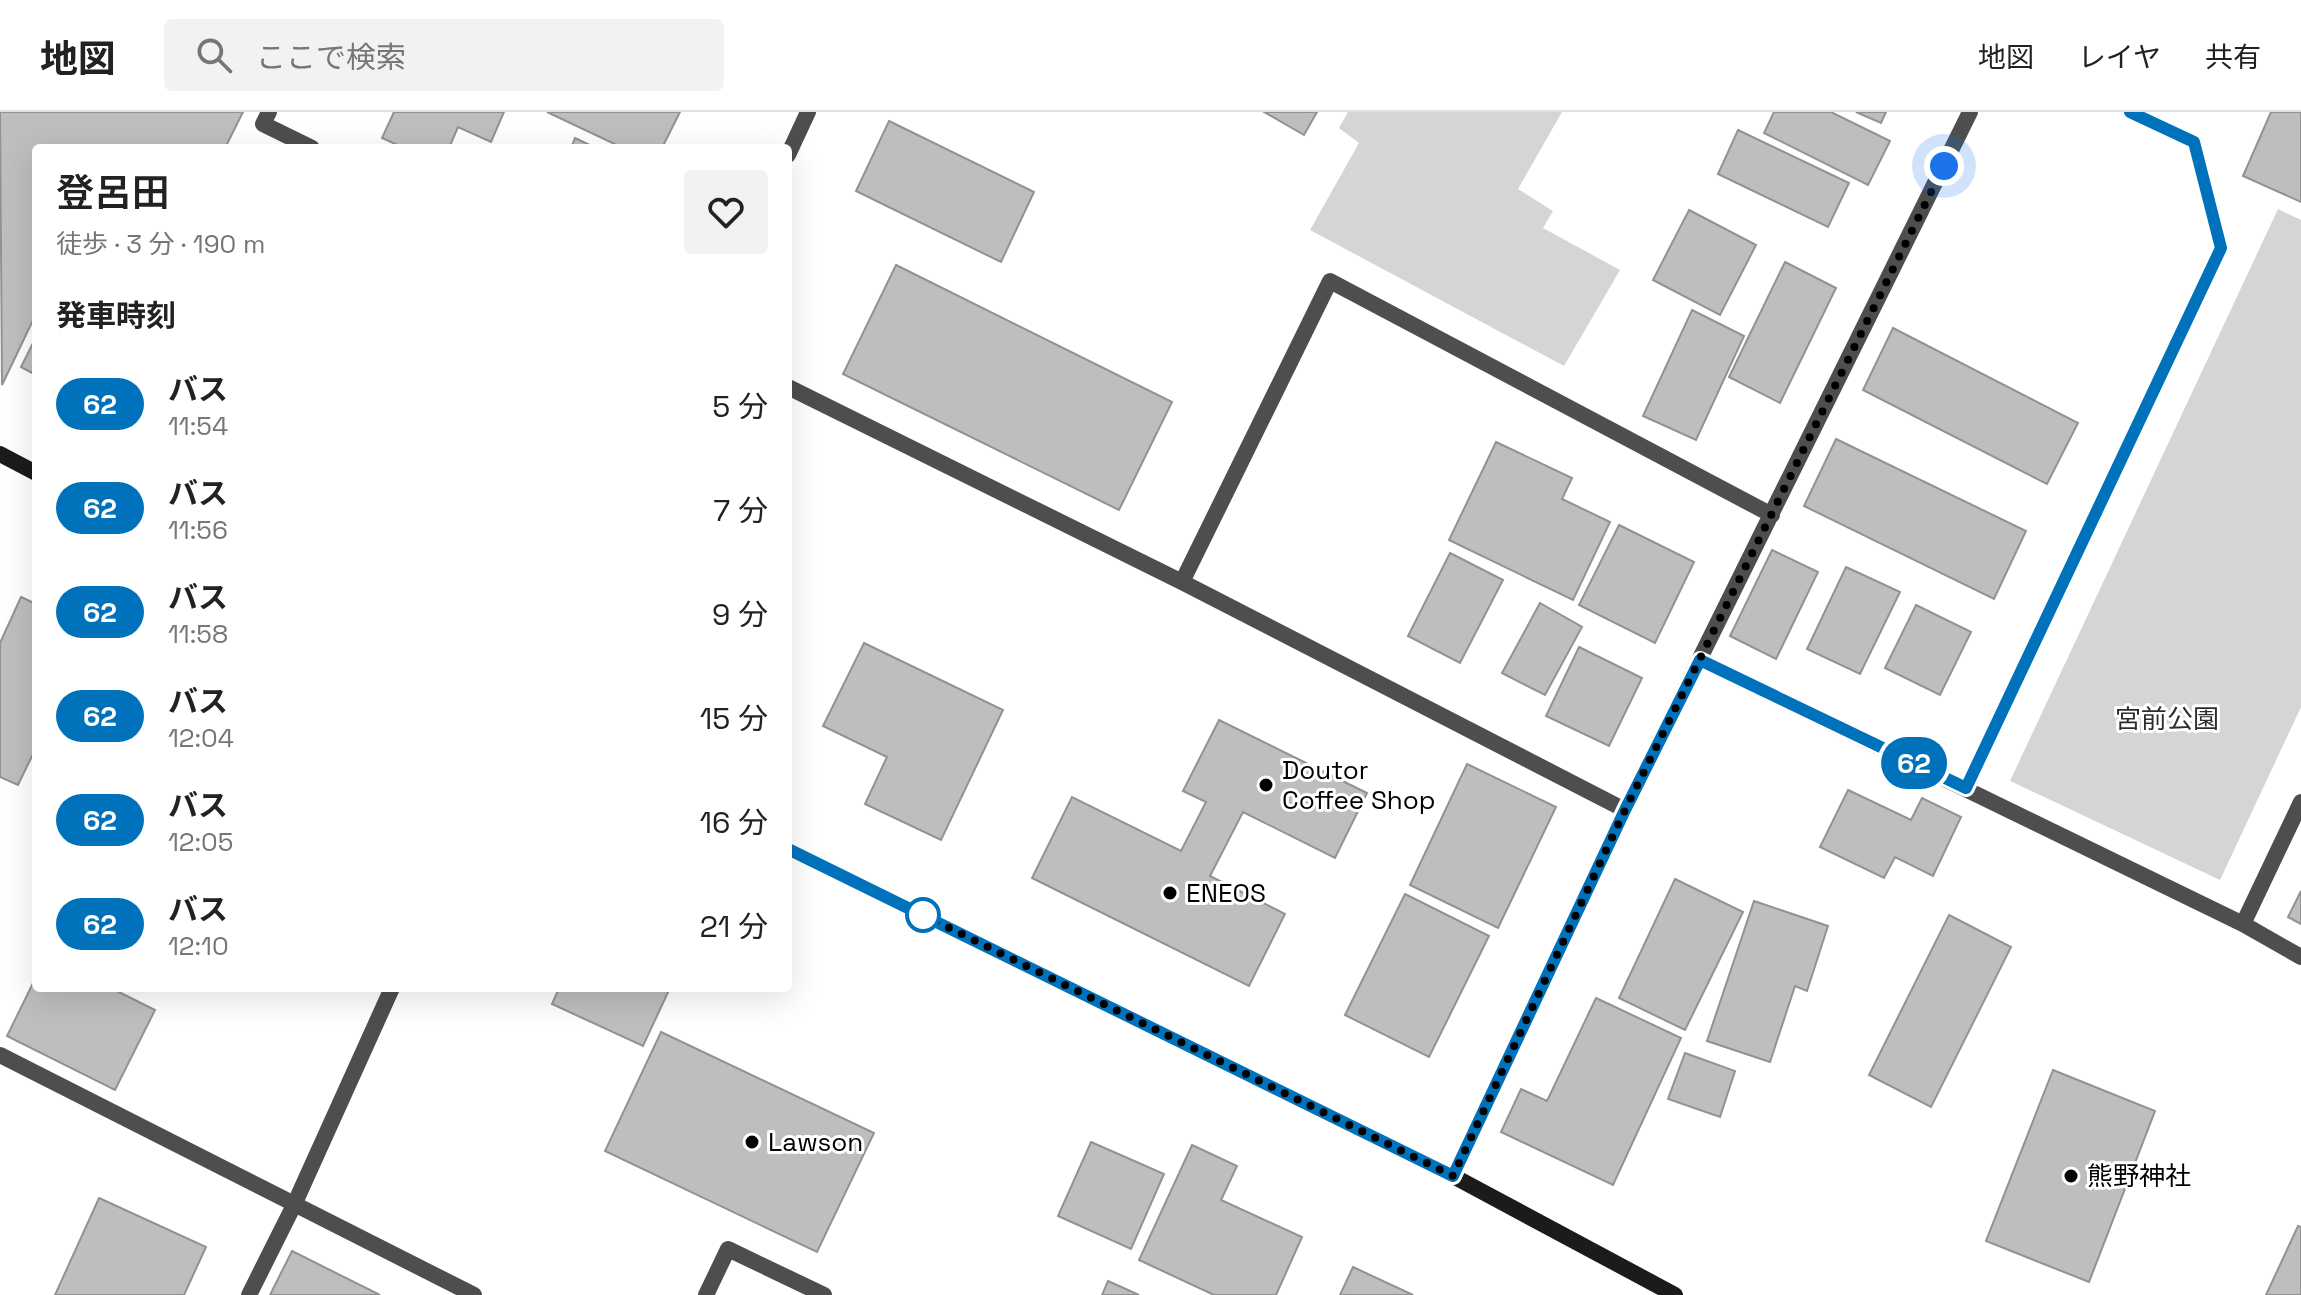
<!DOCTYPE html>
<html lang="ja">
<head>
<meta charset="utf-8">
<style>
	body { margin:0; font-family:"Space Grotesk","Noto Sans JP",sans-serif; background:#f2f2f2; color:#222; height:100vh; display:flex; flex-direction:column; font-size:30px; white-space:nowrap }
	* { box-sizing:border-box; margin:0 }
	p { font-size:26px; color:#767676 }
	.icon { flex:none; width:44px; height:44px; fill:none; stroke:currentColor; stroke-width:2; stroke-linecap:round; stroke-linejoin:round }
	.map { position:relative; flex:1; overflow:hidden }
	.panel { position:absolute; left:32px; top:32px; width:760px; height:848px; display:flex; flex-direction:column; background:#fff; border-radius:8px; box-shadow:0 8px 32px #0002 }
	.panel>* { flex:none }
	.badge { padding:0 16px; border-radius:26px; font-size:28px; line-height:52px }
	.you { position:absolute; width:40px; height:40px; margin:-20px; border:6px solid #fff; border-radius:50%; background:#1a73e8; box-shadow:0 0 0 12px #1a73e833 }
	.map>.badge { position:absolute; translate:-50% -50%; box-shadow:0 0 0 4px #fff }
	h2 { padding:0 24px; font-size:30px; line-height:72px }
	.round { display:grid; place-items:center; flex:none; width:84px; height:84px; border-radius:8px; background:#f2f2f2 }
	.overview { display:flex; align-items:center; justify-content:space-between; height:136px; padding:0 24px }
	h1 { font-size:38px; font-weight:600; line-height:60px }
	ul { padding:0; list-style:none }
	li { display:flex; align-items:center; gap:24px; height:104px; padding:0 24px }
	li div { flex:1 }
	li b { display:block; font-size:30px }
	li em { font-style:normal }
	li .badge { min-width:88px; font-weight:700; text-align:center }
	header { display:flex; align-items:center; gap:48px; box-sizing:border-box; height:112px; padding:0 40px; background:#fff; border-bottom:2px solid #e0e0e0 }
	header strong { font-size:38px }
	nav { display:flex; gap:44px; margin-inline-start:auto; font-size:28px }
	.search { width:560px; height:72px; background:#f2f2f2; display:flex; align-items:center; gap:20px; box-sizing:border-box; padding:0 28px; border-radius:8px; color:#767676; font-size:30px }
	.map>svg:first-child { display:block }
	.green { fill:#d5d5d5 }
	.building { fill:#bebebe; stroke:#929292; stroke-width:2 }
	.lines { fill:none; stroke-linecap:round; stroke-linejoin:round }
	.street { stroke:#4e4e4e; stroke-width:16 }
	.secondary { stroke:#1b1b1b; stroke-width:16 }
	.line-casing { stroke:#fff; stroke-width:18 }
	.line { stroke:#0072bc; stroke-width:12 }
	.walk { stroke:#000; stroke-width:8; stroke-dasharray:0 14.4 }
	.poi-dot { fill:#000; stroke:#fff; stroke-width:3 }
	.stop-dot { fill:#fff; stroke:#0072bc; stroke-width:4 }
	.labels { text-anchor:middle; stroke-width:6; stroke-linejoin:round; paint-order:stroke }
	.park-label { font-size:26px; fill:#2c2c2c; stroke:#fff }
	.poi-label { font-size:26px; fill:#000; stroke:#fff; text-anchor:start }
</style>
</head>
<body>
<header>
<strong>地図</strong>
<div class="search"><svg class="icon" aria-label="search" viewBox="0 0 24 24"><circle cx="10" cy="10" r="6"/><path d="M15 15l6 6"/></svg>ここで検索</div>
<nav><a>地図</a><a>レイヤ</a><a>共有</a></nav>
</header>
<div class="map">
<svg width="2301" height="1183" viewBox="0 0 2301 1183">
	<rect width="100%" height="100%" fill="#fff"/>
	<path class="green" d="M1348,0H1562L1518,77L1553,99L1543,116L1620,158L1564,254L1310,118L1359,31L1339,16Z
		M2278,97L2301,108V595L2220,768L2010,669Z"/>
	<path class="building" d="M0,0H243L225,36H36V202L2,273Z
		M394,0H504L491,30L458,15L449,36H404L382,26Z
		M547,0H680L662,36H623Z
		M1264,0H1317L1304,23Z
		M1774,0H1831L1890,29L1868,73L1764,21Z
		M1856,0H1886L1881,11Z
		M2271,0H2301V90L2243,64Z
		M889,9L1034,80L1001,150L856,79Z
		M1738,18L1849,71L1828,115L1718,62Z
		M575,26L596,36H571Z
		M1689,98L1756,133L1720,203L1653,168Z
		M1785,150L1836,176L1780,291L1729,265Z
		M896,153L1172,290L1119,398L843,262Z
		M1692,198L1744,224L1696,328L1643,304Z
		M1893,216L2078,311L2047,372L1863,278Z
		M36,225V263L21,255Z
		M1836,327L2026,419L1994,487L1804,394Z
		M1496,330L1572,366L1562,387L1610,410L1573,488L1449,428Z
		M1619,413L1694,450L1655,531L1579,493Z
		M1772,438L1818,460L1776,547L1730,524Z
		M1450,441L1503,468L1460,551L1408,524Z
		M1846,455L1900,480L1860,562L1807,537Z
		M21,485L36,492V636L18,673L0,665V531Z
		M1540,491L1582,515L1545,583L1502,561Z
		M1916,493L1971,520L1940,583L1885,556Z
		M864,531L1003,598L941,728L865,692L887,645L823,614Z
		M1579,535L1642,566L1609,634L1546,604Z
		M1219,608L1367,681L1335,746L1243,700L1210,764L1285,802L1249,874L1032,766L1072,685L1181,739L1206,690L1183,679Z
		M1467,652L1556,695L1498,816L1410,773Z
		M1848,678L1911,708L1922,686L1961,705L1933,764L1895,745L1884,766L1820,735Z
		M1675,767L1743,800L1685,918L1619,886Z
		M2301,779V812L2288,805Z
		M1405,782L1489,824L1429,945L1345,903Z
		M1754,789L1828,814L1807,879L1795,874L1770,950L1707,929Z
		M1949,803L2011,835L1931,995L1869,963Z
		M36,865V876H111L155,898L115,978L7,924Z
		M559,876H670L643,934L552,892Z
		M1596,886L1681,926L1613,1073L1501,1020L1521,977L1547,989Z
		M661,920L874,1021L817,1140L605,1039Z
		M1685,941L1735,959L1720,1005L1668,987Z
		M2053,958L2155,999L2089,1170L1986,1129Z
		M1091,1030L1164,1062L1131,1137L1058,1104Z
		M1192,1033L1237,1054L1221,1088L1302,1125L1276,1183H1214L1139,1148Z
		M99,1086L206,1135L184,1183H55Z
		M2298,1114L2301,1115V1183H2266Z
		M292,1139L380,1183H270Z
		M1353,1155L1413,1183H1340Z
		M1108,1169L1139,1183H1102Z"/>
	<g class="lines">
		<path class="street" d="M269,0L263,12L312,36
			M788,43L808,0
			M788,275L1182,470L1625,698
			M1182,470L1330,169L1772,403
			M1700,548L2243,812L2301,845
			M1966,676L2221,136L2194,30L2130,0
			M2243,812L2301,690
			M0,943L474,1183
			M1453,1064L1625,698L1970,0
			M249,1183L294,1093L392,876
			M706,1183L728,1137L824,1183"/>
		<path class="secondary" d="M0,342L36,361
			M788,737L1453,1064L1675,1183"/>
	</g>
	<g class="lines">
		<defs>
			<path id="line" d="M788,737L1453,1064L1625,698L1700,548L1966,676L2221,136L2194,30L2130,0"/>
		</defs>
		<use href="#line" class="line-casing"/>
		<use href="#line" class="line"/>
		<path class="walk" d="M923,803L1453,1064L1625,698L1944,54"/>
	</g>
	<g class="poi-dot">
		<circle cx="1266" cy="673" r="8"/>
		<circle cx="1170" cy="781" r="8"/>
		<circle cx="752" cy="1030" r="8"/>
		<circle cx="2071" cy="1064" r="8"/>
	</g>
	<circle class="stop-dot" cx="923" cy="803" r="16"/>
	<g class="labels">
		<g class="park-label">
			<text x="2167" y="616">宮前公園</text>
		</g>
		<g class="poi-label">
			<text x="1282" y="667">Doutor<tspan x="1282" dy="30">Coffee Shop</tspan></text>
			<text x="1186" y="790">ENEOS</text>
			<text x="768" y="1039">Lawson</text>
			<text x="2087" y="1073">熊野神社</text>
		</g>
	</g>
</svg>
<div class="you" style="left:1944px;top:54px"></div>
<b class="badge" style="left:1914px;top:651px;background:#0072bc;color:#fff">62</b>
<section class="panel">
<div class="overview"><div><h1>登呂田</h1><p>徒歩 · 3 分 · 190 m</p></div><a class="round"><svg class="icon" aria-label="heart" viewBox="0 0 24 24"><path d="M12 20l-8-8c-3-5 5-10 8-4 3-6 11-1 8 4z"/></svg></a></div>
<h2>発車時刻</h2>
<ul>
<li><span class="badge" style="background:#0072bc;color:#fff">62</span><div><b>バス</b><p>11:54</p></div><em>5 分</em></li>
<li><span class="badge" style="background:#0072bc;color:#fff">62</span><div><b>バス</b><p>11:56</p></div><em>7 分</em></li>
<li><span class="badge" style="background:#0072bc;color:#fff">62</span><div><b>バス</b><p>11:58</p></div><em>9 分</em></li>
<li><span class="badge" style="background:#0072bc;color:#fff">62</span><div><b>バス</b><p>12:04</p></div><em>15 分</em></li>
<li><span class="badge" style="background:#0072bc;color:#fff">62</span><div><b>バス</b><p>12:05</p></div><em>16 分</em></li>
<li><span class="badge" style="background:#0072bc;color:#fff">62</span><div><b>バス</b><p>12:10</p></div><em>21 分</em></li>
</ul>
</section>
</div>
</body>
</html>
